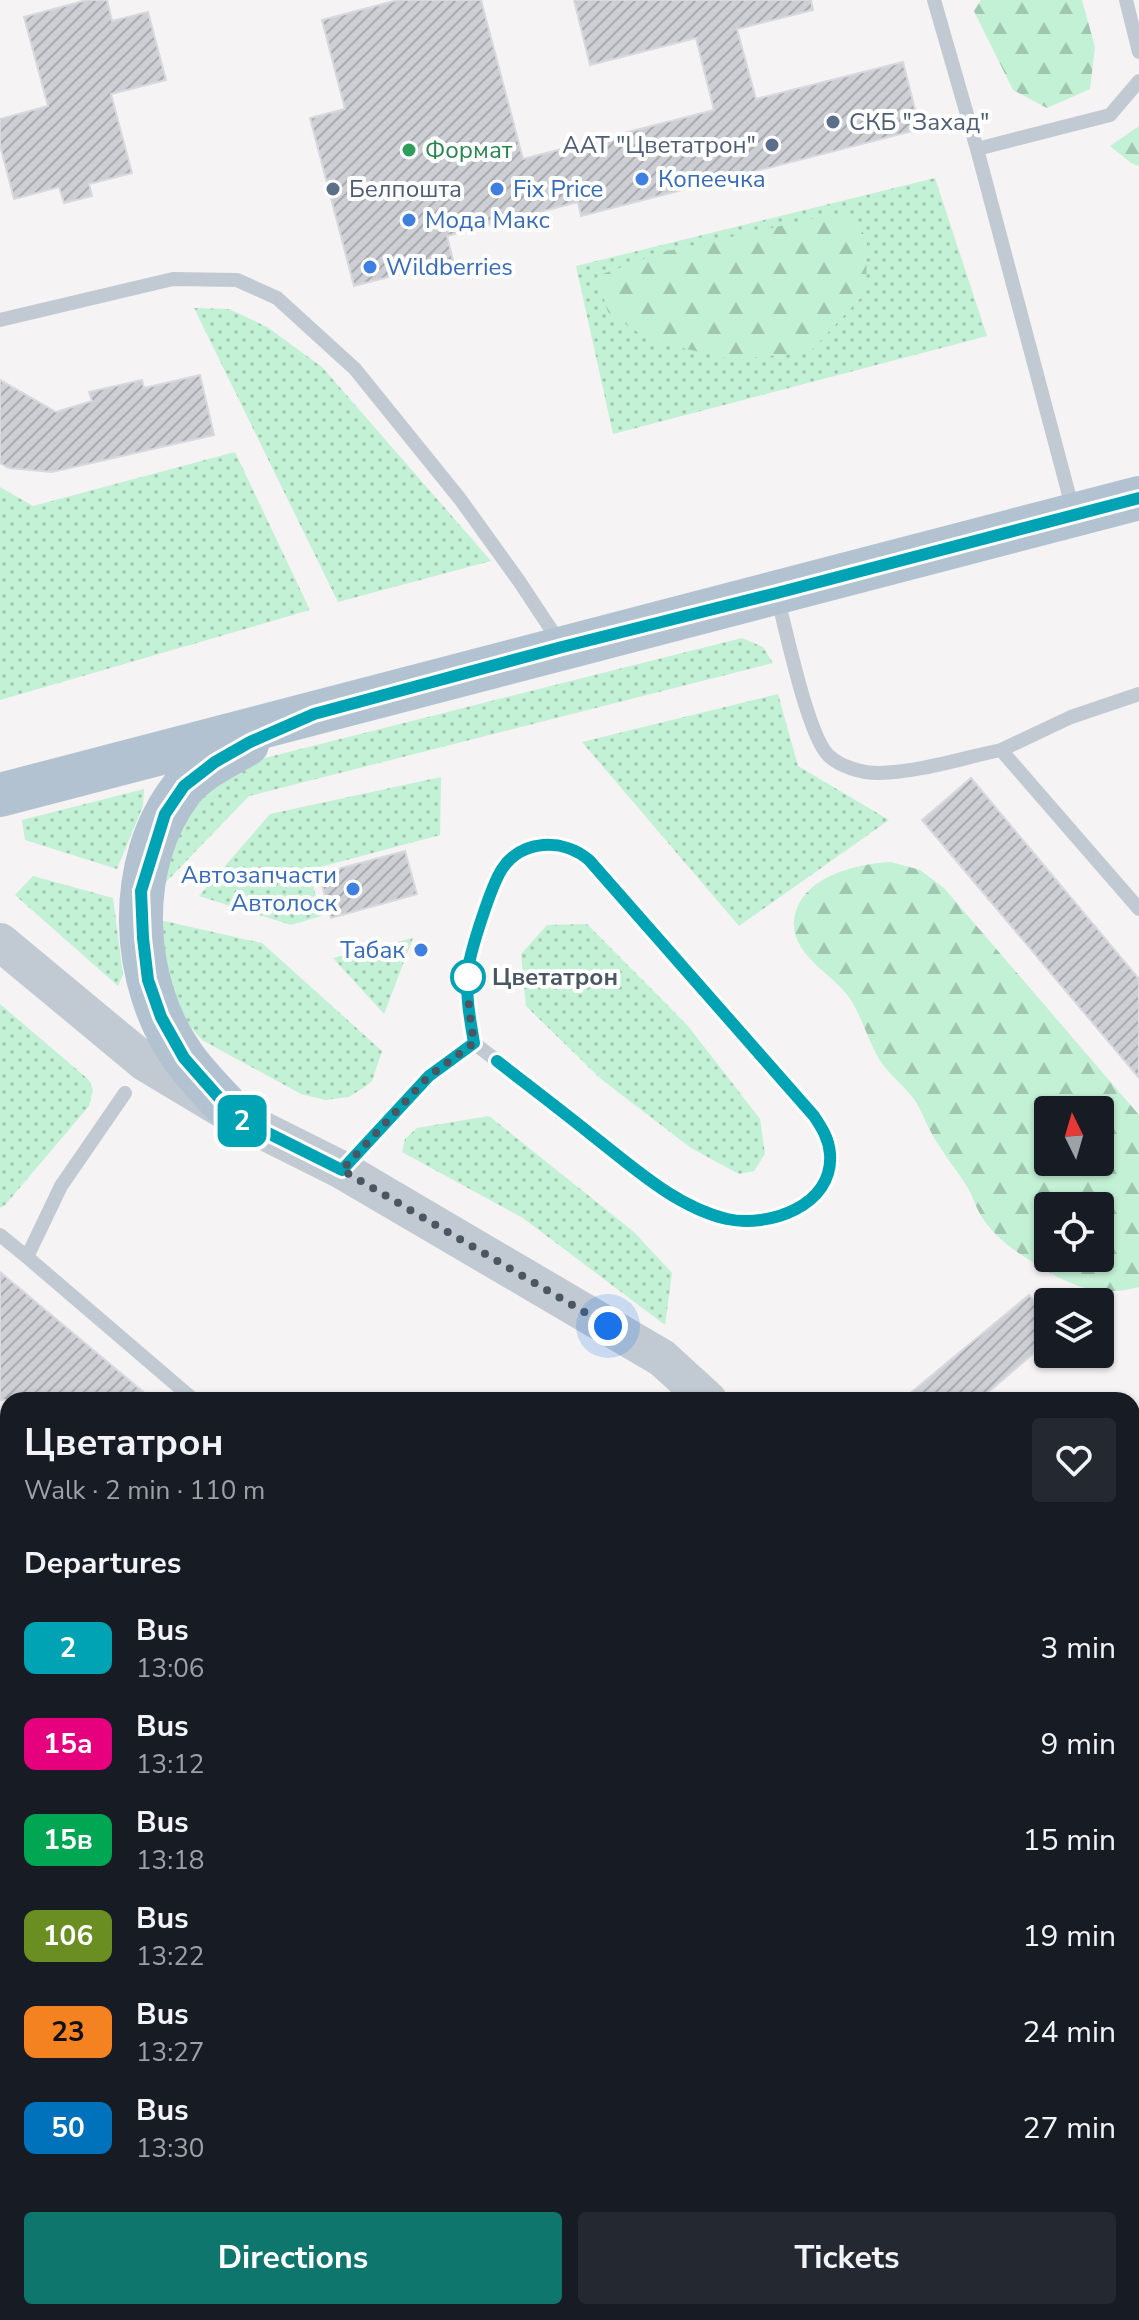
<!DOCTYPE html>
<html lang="en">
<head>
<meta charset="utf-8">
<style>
	body { margin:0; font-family:"Nunito Sans",sans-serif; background:#242831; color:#f1f3f6; height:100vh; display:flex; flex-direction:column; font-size:30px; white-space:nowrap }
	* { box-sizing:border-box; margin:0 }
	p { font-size:26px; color:#9ea1a6 }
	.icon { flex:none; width:44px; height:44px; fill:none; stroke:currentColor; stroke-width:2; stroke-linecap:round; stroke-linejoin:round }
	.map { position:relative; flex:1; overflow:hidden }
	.sheet { position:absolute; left:0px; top:1392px; width:1140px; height:928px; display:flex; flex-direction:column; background:#171b24; border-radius:24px 24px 0 0; box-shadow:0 2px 6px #0004 }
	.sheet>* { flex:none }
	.badge { padding:0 16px; border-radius:12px; font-size:28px; line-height:52px }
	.needle { width:52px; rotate:355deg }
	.fabs { position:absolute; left:1034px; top:1096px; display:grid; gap:16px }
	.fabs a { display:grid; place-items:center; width:80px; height:80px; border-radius:8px; background:#171b24; box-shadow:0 2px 6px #0004; font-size:40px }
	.you { position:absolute; width:40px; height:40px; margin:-20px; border:6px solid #fff; border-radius:50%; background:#1a73e8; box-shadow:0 0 0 12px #1a73e833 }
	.map>.badge { position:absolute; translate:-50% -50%; box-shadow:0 0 0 4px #fff }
	h2 { padding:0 24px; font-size:30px; line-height:72px }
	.round { display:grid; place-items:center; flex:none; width:84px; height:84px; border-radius:8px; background:#242831 }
	.overview { display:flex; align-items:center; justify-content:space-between; height:136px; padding:0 24px }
	h1 { font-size:38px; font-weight:700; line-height:60px }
	.button { display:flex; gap:16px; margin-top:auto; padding:16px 24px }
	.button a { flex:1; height:92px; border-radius:8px; background:#0f766e; color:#fff; font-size:32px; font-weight:700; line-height:92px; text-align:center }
	.button a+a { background:#242831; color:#f1f3f6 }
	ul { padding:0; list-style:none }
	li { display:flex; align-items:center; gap:24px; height:96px; padding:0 24px }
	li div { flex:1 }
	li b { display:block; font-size:30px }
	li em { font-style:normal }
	li .badge { min-width:88px; font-weight:700; text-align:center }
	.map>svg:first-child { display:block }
	.grass { fill:url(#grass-dots) }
	.forest { fill:url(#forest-firs); fill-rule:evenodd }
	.building { fill:url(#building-hatch); stroke:#d7d9de; stroke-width:2 }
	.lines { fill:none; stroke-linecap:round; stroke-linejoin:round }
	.service { stroke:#c1cad2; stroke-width:14 }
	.tertiary { stroke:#c1cad2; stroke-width:38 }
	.primary { stroke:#b3c2d1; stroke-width:44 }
	.line-casing { stroke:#fff; stroke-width:18 }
	.line { stroke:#00a3b4; stroke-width:12 }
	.walk { stroke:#4a5661; stroke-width:8; stroke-dasharray:0 14.4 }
	.service-dot { fill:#5c6f8a; stroke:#fff; stroke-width:3 }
	.leisure-dot { fill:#2e9e5b; stroke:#fff; stroke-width:3 }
	.shop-dot { fill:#3f7fe0; stroke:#fff; stroke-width:3 }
	.stop-dot { fill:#fff; stroke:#00a3b4; stroke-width:4 }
	.labels { text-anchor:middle; stroke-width:8; stroke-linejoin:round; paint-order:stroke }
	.service-label { font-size:24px; fill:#4e5e75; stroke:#fff; text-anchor:start }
	.leisure-label { font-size:24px; fill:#27864d; stroke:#fff; text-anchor:start }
	.shop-label { font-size:24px; fill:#366cbe; stroke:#fff; text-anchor:start }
	.stop-label { font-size:24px; font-weight:bold; fill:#4a5661; stroke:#fff; text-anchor:start }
</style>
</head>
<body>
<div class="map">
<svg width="1139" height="2320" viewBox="0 0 1139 2320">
	<defs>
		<pattern id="grass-dots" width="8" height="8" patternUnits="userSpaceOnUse" patternTransform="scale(2)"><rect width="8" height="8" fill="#c3f1d5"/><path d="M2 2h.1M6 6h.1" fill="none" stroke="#a0c6b0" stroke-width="1.8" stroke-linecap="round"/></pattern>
		<pattern id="forest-firs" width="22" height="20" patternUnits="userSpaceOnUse" patternTransform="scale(2)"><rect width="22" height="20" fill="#c3f1d5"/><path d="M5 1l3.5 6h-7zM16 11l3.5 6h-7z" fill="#a0c6b0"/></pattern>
		<pattern id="building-hatch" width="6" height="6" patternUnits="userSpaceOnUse" patternTransform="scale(2)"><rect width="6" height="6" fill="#cdcfd5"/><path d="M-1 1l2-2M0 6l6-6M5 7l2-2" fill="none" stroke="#a8abb0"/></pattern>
	</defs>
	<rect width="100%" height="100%" fill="#f5f3f3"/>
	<path class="grass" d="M935,178L987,336L613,434L576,266Z
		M194,308L229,309L267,327L322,367L491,561L338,602Z
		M235,452L310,610L0,700V487L33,506Z
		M742,638L763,647L773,663L249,796L166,882L160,850L216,781L261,759Z
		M778,694L798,766L889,820L739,926L582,742Z
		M441,777L440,835L309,870L321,916L291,925L199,896L270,814Z
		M144,789L143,806L117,869L25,840L22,820Z
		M33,876L113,898L123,975L118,986L15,895Z
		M160,920L262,943L382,1051L372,1081L366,1086L349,1097L325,1100L301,1094L202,1040L179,1014L158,945Z
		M587,924L688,1026L760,1119L765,1154L754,1171L739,1174L691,1148L601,1079L526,1006L521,954L547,925Z
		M413,938L384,1014L333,958Z
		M0,1004L89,1080L93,1090L89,1106L5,1205L0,1208Z
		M489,1116L634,1232L672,1273L665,1325L523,1218L402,1152L405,1139L417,1128Z"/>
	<path class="forest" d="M981,0H1082L1095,47L1090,89L1047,108L1013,90L974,11Z
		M1139,126V166L1131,163L1110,146Z
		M816,218H856L867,241L866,292L809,353L731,359L651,341L608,312L597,276L663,252Z
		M891,862L920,870L944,888L1139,1115V1287C1105,1296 1082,1290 1052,1274C1025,1258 994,1240 979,1212C975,1205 973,1197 969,1190C958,1171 943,1154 932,1134C926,1124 922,1112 916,1102C907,1088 893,1078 883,1065C869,1045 864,1021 851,1000C837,977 794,957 794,925C795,878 854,864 891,862ZM1100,1110V1162H1048V1110ZM1100,1206V1258H1048V1206Z"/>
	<path class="building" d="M87,0H107L112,21L148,12L166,80L111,94L132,173L89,184L92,196L64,203L59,187L14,199L0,145V119L48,106L24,17Z
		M398,0H481L523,159L714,110L696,38L590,65L574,0H811L813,10L737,29L756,99L903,62L920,129L581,216L578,202L447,236L453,260L354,286L310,118L345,109L322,20Z
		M200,375L214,435L52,472L9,468L0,463V380L56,412L92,401L89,392L142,380L144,388Z
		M971,778L1139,979V1078L922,820Z
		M405,851L417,894L331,918L319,874Z
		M0,1272L153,1400H0Z
		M1029,1295L1048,1317V1341L979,1400H902Z"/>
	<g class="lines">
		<path class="service" d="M934,0L977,149L1073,510
			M1126,0L1139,52
			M977,149L1110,115L1139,81
			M0,320L173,279L237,280L277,298L355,369L460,499L519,581L560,643
			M777,596C786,629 807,733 828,755C840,767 862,773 879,773C920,772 962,758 1001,750
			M1139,694L1071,717L1001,750L1139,909
			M545,844C563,845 575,848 589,860L814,1116C827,1136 837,1160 823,1183C800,1223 743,1229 704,1212C663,1194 628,1163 594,1136C554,1105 514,1074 474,1043C470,1018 465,993 468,968C471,949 492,884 503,868C512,855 529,848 545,844Z
			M125,1093L61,1186L27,1257L194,1400
			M343,1170L429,1076L474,1043
			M0,1235L27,1257
			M673,1400L692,1386
			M0,2033L8,2040
			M1132,2200L1139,2206
			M323,2312L332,2320"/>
		<path class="tertiary" d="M0,942L146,1063L236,1117L342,1170L662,1358L708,1400
			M1132,1812L1139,1820"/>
		<path class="primary" d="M0,795L1139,498
			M236,1117C219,1098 199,1079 184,1058C130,983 124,864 182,789C198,769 225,757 247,744"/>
	</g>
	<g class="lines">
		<defs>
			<path id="line" d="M497,1061C529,1086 562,1111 593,1136C633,1167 676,1207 727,1219C768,1228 834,1206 830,1154C829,1139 822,1128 814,1116L589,860C563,838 522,839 502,869C491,886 471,949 468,969C465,993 470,1019 474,1043L429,1076L342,1170L236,1117L184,1058L161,1017L148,980L143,938L141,891L165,814L184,786L215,762L250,742L314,714L562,647L777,593L1139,498"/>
		</defs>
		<use href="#line" class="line-casing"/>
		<use href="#line" class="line"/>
		<path class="walk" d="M468,977V969L469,1010L474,1043L429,1076L342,1170L608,1326"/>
	</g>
	<g class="service-dot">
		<circle cx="833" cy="122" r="8"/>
		<circle cx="772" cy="145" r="8"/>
		<circle cx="333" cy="189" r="8"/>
	</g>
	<circle class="leisure-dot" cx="409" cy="150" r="8"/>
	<g class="shop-dot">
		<circle cx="642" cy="179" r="8"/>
		<circle cx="497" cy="189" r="8"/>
		<circle cx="409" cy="220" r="8"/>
		<circle cx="370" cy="267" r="8"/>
		<circle cx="353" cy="889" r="8"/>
		<circle cx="421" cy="950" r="8"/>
	</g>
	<circle class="stop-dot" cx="468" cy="977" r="16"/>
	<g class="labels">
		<g class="service-label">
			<text x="849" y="130">СКБ "Захад"</text>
			<text x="756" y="153" text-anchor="end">ААТ "Цветатрон"</text>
			<text x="349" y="197">Белпошта</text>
		</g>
		<g class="leisure-label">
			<text x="425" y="158">Формат</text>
		</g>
		<g class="shop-label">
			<text x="658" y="187">Копеечка</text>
			<text x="513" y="197">Fix Price</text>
			<text x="425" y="228">Мода Макс</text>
			<text x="386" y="275">Wildberries</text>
			<text x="337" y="883" text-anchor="end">Автозапчасти<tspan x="337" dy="28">Автолоск</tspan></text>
			<text x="405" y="958" text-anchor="end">Табак</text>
		</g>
		<g class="stop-label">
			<text x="492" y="985">Цветатрон</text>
		</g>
	</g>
</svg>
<div class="fabs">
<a><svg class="needle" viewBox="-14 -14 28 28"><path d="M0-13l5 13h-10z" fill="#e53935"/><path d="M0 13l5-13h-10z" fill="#9ea1a6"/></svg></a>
<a><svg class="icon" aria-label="locate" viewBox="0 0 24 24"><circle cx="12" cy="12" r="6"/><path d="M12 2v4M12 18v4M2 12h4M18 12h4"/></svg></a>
<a><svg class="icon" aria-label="layers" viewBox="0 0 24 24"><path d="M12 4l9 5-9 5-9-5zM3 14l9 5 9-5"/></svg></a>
</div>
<div class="you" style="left:608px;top:1326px"></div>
<b class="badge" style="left:242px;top:1121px;background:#00a3b4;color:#fff">2</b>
<section class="sheet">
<div class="overview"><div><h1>Цветатрон</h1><p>Walk · 2 min · 110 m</p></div><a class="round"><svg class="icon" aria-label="heart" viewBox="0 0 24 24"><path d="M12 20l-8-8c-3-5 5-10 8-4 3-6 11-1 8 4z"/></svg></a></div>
<h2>Departures</h2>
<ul>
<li><span class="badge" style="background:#00a3b4;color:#fff">2</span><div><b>Bus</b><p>13:06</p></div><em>3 min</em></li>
<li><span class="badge" style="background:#e6007e;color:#fff">15а</span><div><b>Bus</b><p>13:12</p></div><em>9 min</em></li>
<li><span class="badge" style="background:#00a651;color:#fff">15в</span><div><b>Bus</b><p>13:18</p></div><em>15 min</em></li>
<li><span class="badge" style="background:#6b8e23;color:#fff">106</span><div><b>Bus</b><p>13:22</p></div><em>19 min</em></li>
<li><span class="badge" style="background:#f58220;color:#111">23</span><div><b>Bus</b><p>13:27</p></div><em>24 min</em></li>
<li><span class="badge" style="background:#0072bc;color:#fff">50</span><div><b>Bus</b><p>13:30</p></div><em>27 min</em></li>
</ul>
<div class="button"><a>Directions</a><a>Tickets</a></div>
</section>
</div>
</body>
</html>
